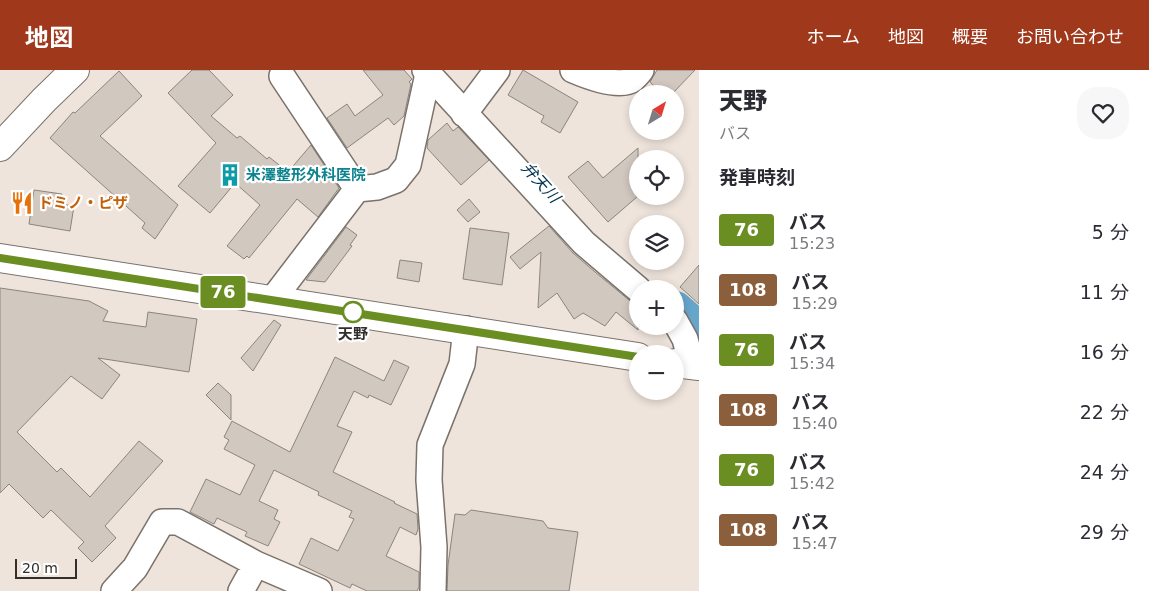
<!DOCTYPE html>
<html lang="ja">
<head>
<meta charset="utf-8">
<style>
	body { margin:0; font-family:"DejaVu Sans","Noto Sans JP",sans-serif; background:#f7f7f7; color:#2b2b33; height:100vh; display:flex; flex-direction:column; font-size:19px; white-space:nowrap }
	* { box-sizing:border-box; margin:0 }
	p { font-size:16px; color:#7c7c81 }
	.icon { flex:none; width:28px; height:28px; fill:none; stroke:currentColor; stroke-width:2; stroke-linecap:round; stroke-linejoin:round }
	.map { position:relative; flex:1; overflow:hidden }
	.drawer { display:flex; flex-direction:column; background:#fff; width:450px }
	.drawer>* { flex:none }
	.badge { padding:0 10px; border-radius:4px; font-size:18px; line-height:32px }
	.needle { width:32px; rotate:38deg }
	.fabs { position:absolute; left:629px; top:15px; display:grid; gap:10px }
	.fabs a { display:grid; place-items:center; width:55px; height:55px; border-radius:50%; background:#fff; box-shadow:0 2px 8px #0003; font-size:25px }
	.scale { position:absolute; left:15px; bottom:12px; width:62px; box-sizing:border-box; padding-left:5px; border:2px solid #322e2b; border-top:0; font-size:14px; line-height:18px; white-space:nowrap; color:#322e2b; -webkit-text-stroke:4px #fff; paint-order:stroke }
	.map>.badge { position:absolute; translate:-50% -50%; box-shadow:0 0 0 2px #fff }
	h2 { padding:0 20px; font-size:19px; line-height:45px }
	.round { display:grid; place-items:center; flex:none; width:52px; height:52px; border-radius:20px; background:#f7f7f7 }
	.head { display:flex; align-items:center; justify-content:space-between; height:85px; padding:0 20px }
	h1 { font-size:24px; font-weight:800; line-height:38px }
	ul { padding:0; list-style:none }
	li { display:flex; align-items:center; gap:15px; height:60px; padding:0 20px }
	li div { flex:1 }
	li b { display:block; font-size:19px }
	li em { font-style:normal }
	li .badge { min-width:55px; font-weight:700; text-align:center }
	header { display:flex; align-items:center; gap:30px; box-sizing:border-box; height:70px; padding:0 25px; background:#a0381b; color:#fff }
	header strong { font-size:24px }
	nav { display:flex; gap:28px; margin-inline-start:auto; font-size:18px }
	main { display:flex; flex:1; min-height:0 }
	.map>svg:first-child { display:block }
	.lines { fill:none; stroke-linecap:round; stroke-linejoin:round }
	.river { stroke:#67a5cb; stroke-width:38 }
	.building { fill:#d1c8c0; stroke:#8d857d }
	.street-casing { stroke:#7a726b; stroke-width:28 }
	.secondary-casing { stroke:#7a726b; stroke-width:30 }
	.highway-casing { stroke:#7a726b; stroke-width:30 }
	.street { stroke:#fff; stroke-width:25 }
	.secondary { stroke:#fff; stroke-width:28 }
	.highway { stroke:#fff; stroke-width:28 }
	.line-casing { stroke:#fff; stroke-width:11 }
	.line { stroke:#6b8e23; stroke-width:8 }
	.stop-dot { fill:#fff; stroke:#6b8e23; stroke-width:2.5 }
	.labels { text-anchor:middle; stroke-width:4.5; stroke-linejoin:round; paint-order:stroke }
	.culture-label { font-size:15px; font-weight:bold; fill:#0d838f; stroke:#fff; text-anchor:start }
	.food-label { font-size:15px; font-weight:bold; fill:#c56008; stroke:#fff; text-anchor:start }
	.stop-label { font-size:15px; font-weight:bold; fill:#322e2b; stroke:#fff }
	.water-label { font-size:16px; font-style:italic; fill:#00344e; stroke:#fff }
</style>
</head>
<body>
<header>
<strong>地図</strong>
<nav><a>ホーム</a><a>地図</a><a>概要</a><a>お問い合わせ</a></nav>
</header>
<main>
<div class="map">
<svg width="699" height="521" viewBox="0 0 699 521">
	<rect width="100%" height="100%" fill="#eee4dc"/>
	<g class="lines">
		<path class="river" d="M675,240L699,261"/>
	</g>
	<path class="building" d="M192,0H209L233,25L211,46L237,68L240,66L267,89L269,87L288,102L311,75L339,118L318,147L297,129L249,188L247,186L244,189L227,176L260,135L235,113L210,143L178,116L216,73L168,23Z
		M363,0H404L412,9L409,12L411,14L404,46L394,55L388,48L347,78L327,48L347,34L355,46L383,25Z
		M523,0L578,32L560,63L541,52L544,46L508,25Z
		M657,0H695L672,24H661L650,12Z
		M119,1L142,26L100,66L178,135L155,169L142,158L145,153L50,68L73,42L75,43Z
		M447,53L453,61L458,57L489,90L461,115L427,78L428,70Z
		M638,78V126L608,152L568,107L588,91L603,108Z
		M34,120L62,124L60,134L74,136L70,161L29,154Z
		M469,129L480,142L468,152L457,140Z
		M549,156L573,183L595,202L629,230L638,235V260L616,242L605,256L583,243L574,249L557,223L538,238L541,182L520,199L510,187Z
		M346,157L357,165L350,175L352,176L325,212L306,210Z
		M470,158L509,163L502,215L463,209Z
		M400,190L422,193L419,212L397,208Z
		M699,195V234L680,217Z
		M0,218L89,231L108,241L103,251L146,257L148,242L197,249L189,302L98,288L120,305L102,329L71,306L17,362L57,402L61,398L90,427L139,371L163,391L105,456L116,468L92,492L78,478L84,472L51,440L43,448L9,414L0,423Z
		M274,250L281,255L253,301L241,288Z
		M335,287L384,311L394,290L409,297L391,335L369,325L368,328L354,321L337,356L352,362L333,402L395,432L394,433L417,444L418,459L416,465L400,457L386,486L419,502V517L417,521H367L352,514L350,518L299,494L311,468L338,481L354,449L349,447L352,441L318,425L319,422L274,400L259,431L278,440L274,449L280,452L268,476L245,466L247,462L217,448L214,454L190,442L206,409L240,425L255,395L224,379L229,370L224,367L232,351L290,382Z
		M218,313L231,325V350L206,325Z
		M471,440L543,451L548,458L578,462L569,521H447L448,495L455,444L465,445Z"/>
	<g class="lines">
		<defs>
			<path id="street" d="M425,0L584,173L638,219
				M573,0C587,6 620,19 633,9C636,6 639,3 641,0
				M464,44L497,0
				M357,119L377,117L396,110L408,95L428,4
				M273,229L357,119L282,6
				M675,251L685,269L692,295
				M114,521L135,498L162,452H178L256,494L319,521
				M241,521L256,494
				M433,521L434,477L429,410L430,375L462,294L466,259"/>
			<path id="secondary" d="M0,77L44,30L75,0"/>
			<path id="highway" d="M0,188L638,287
				M675,293L699,296"/>
		</defs>
		<use href="#street" class="street-casing"/>
		<use href="#secondary" class="secondary-casing"/>
		<use href="#highway" class="highway-casing"/>
		<use href="#street" class="street"/>
		<use href="#secondary" class="secondary"/>
		<use href="#highway" class="highway"/>
	</g>
	<g class="lines">
		<defs>
			<path id="line" d="M0,188L638,287"/>
		</defs>
		<use href="#line" class="line-casing"/>
		<use href="#line" class="line"/>
	</g>
	<defs>
		<symbol id="building-bare" viewBox="-9 -9 18 18"><path d="M-4-6H4V6H1V3H-1V6H-4ZM-2.5-4.3h1.7v1.8h-1.7ZM.8-4.3h1.7v1.8H.8ZM-2.5-1h1.7V.8h-1.7ZM.8-1h1.7V.8H.8Z" fill="#0f9aa8" stroke="#fff" stroke-width="2.5" paint-order="stroke"/></symbol>
		<symbol id="restaurant-bare" viewBox="-9 -9 18 18"><path d="M-5-6h1v4h1v-4h1v4h1v-4h1v5L-1.5 .5V6h-2V.5L-5-1ZM5-6V6H3V1.5H1.5Q1.5-4 5-6Z" fill="#e8710a" stroke="#fff" stroke-width="2.5" paint-order="stroke"/></symbol>
	</defs>
	<g fill-rule="evenodd">
		<use href="#building-bare" x="214" y="89" width="32" height="32"/>
		<use href="#restaurant-bare" x="6" y="117" width="32" height="32"/>
	</g>
	<circle class="stop-dot" cx="353" cy="242" r="10"/>
	<g class="labels">
		<g class="culture-label">
			<text x="246" y="110">米澤整形外科医院</text>
		</g>
		<g class="food-label">
			<text x="38" y="138">ドミノ・ピザ</text>
		</g>
		<g class="stop-label">
			<text x="353" y="269">天野</text>
		</g>
		<g class="water-label">
			<text transform="translate(541 112) rotate(48)" y="6">弁天川</text>
		</g>
	</g>
</svg>
<div class="fabs">
<a><svg class="needle" viewBox="-14 -14 28 28"><path d="M0-13l5 13h-10z" fill="#e53935"/><path d="M0 13l5-13h-10z" fill="#7c7c81"/></svg></a>
<a><svg class="icon" aria-label="locate" viewBox="0 0 24 24"><circle cx="12" cy="12" r="6"/><path d="M12 2v4M12 18v4M2 12h4M18 12h4"/></svg></a>
<a><svg class="icon" aria-label="layers" viewBox="0 0 24 24"><path d="M12 4l9 5-9 5-9-5zM3 14l9 5 9-5"/></svg></a>
<a>+</a>
<a>−</a>
</div>
<div class="scale">20 m</div>
<b class="badge" style="left:223px;top:222px;background:#6b8e23;color:#fff">76</b>
</div>
<section class="drawer">
<div class="head"><div><h1>天野</h1><p>バス</p></div><a class="round"><svg class="icon" aria-label="heart" viewBox="0 0 24 24"><path d="M12 20l-8-8c-3-5 5-10 8-4 3-6 11-1 8 4z"/></svg></a></div>
<h2>発車時刻</h2>
<ul>
<li><span class="badge" style="background:#6b8e23;color:#fff">76</span><div><b>バス</b><p>15:23</p></div><em>5 分</em></li>
<li><span class="badge" style="background:#8b5e3c;color:#fff">108</span><div><b>バス</b><p>15:29</p></div><em>11 分</em></li>
<li><span class="badge" style="background:#6b8e23;color:#fff">76</span><div><b>バス</b><p>15:34</p></div><em>16 分</em></li>
<li><span class="badge" style="background:#8b5e3c;color:#fff">108</span><div><b>バス</b><p>15:40</p></div><em>22 分</em></li>
<li><span class="badge" style="background:#6b8e23;color:#fff">76</span><div><b>バス</b><p>15:42</p></div><em>24 分</em></li>
<li><span class="badge" style="background:#8b5e3c;color:#fff">108</span><div><b>バス</b><p>15:47</p></div><em>29 分</em></li>
</ul>
</section>
</main>
</body>
</html>
